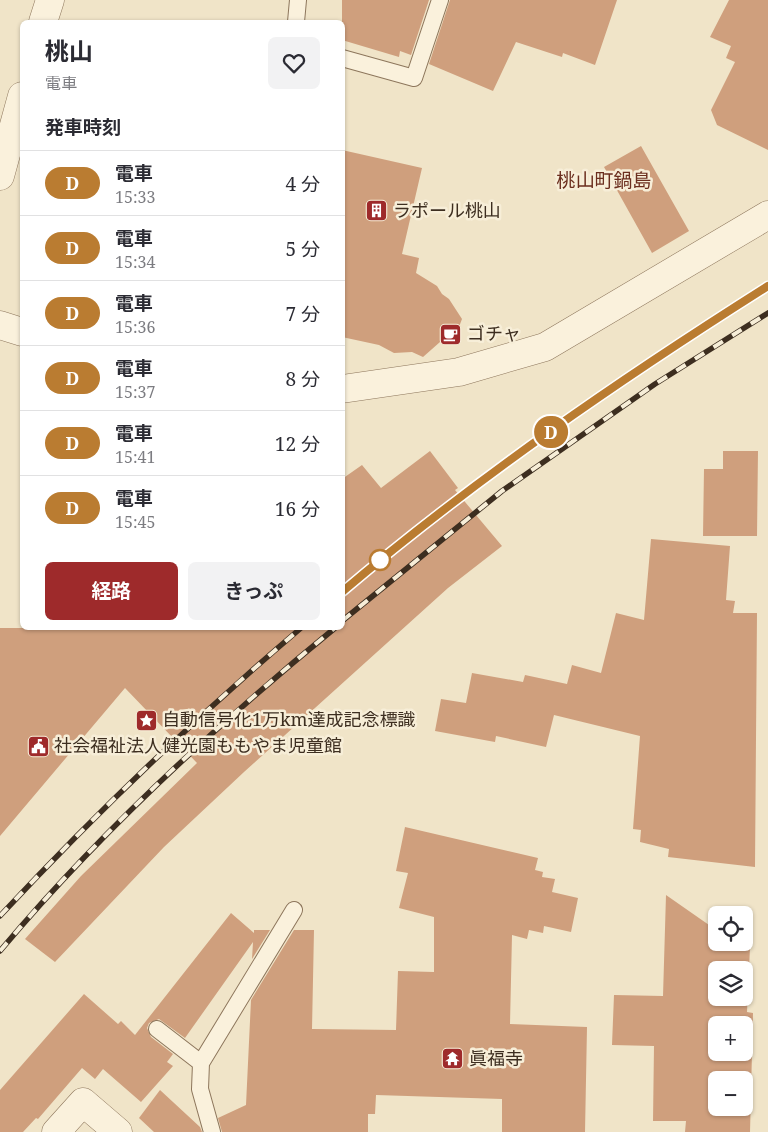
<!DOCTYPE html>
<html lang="ja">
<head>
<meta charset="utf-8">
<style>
	body { margin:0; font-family:"Noto Serif","Noto Sans JP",serif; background:#f2f2f3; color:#2b2b33; height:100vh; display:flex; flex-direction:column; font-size:19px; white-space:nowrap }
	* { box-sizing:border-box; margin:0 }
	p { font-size:16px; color:#7c7c81 }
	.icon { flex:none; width:28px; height:28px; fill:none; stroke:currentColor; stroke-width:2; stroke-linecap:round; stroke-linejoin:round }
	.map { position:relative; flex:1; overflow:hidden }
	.side { position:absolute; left:20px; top:20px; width:325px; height:610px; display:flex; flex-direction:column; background:#fff; border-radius:8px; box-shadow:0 1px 4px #0004 }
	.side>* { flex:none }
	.badge { padding:0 10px; border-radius:16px; font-size:18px; line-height:32px }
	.tools { position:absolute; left:708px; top:906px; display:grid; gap:10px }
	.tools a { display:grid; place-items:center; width:45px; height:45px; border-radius:8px; background:#fff; box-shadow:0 1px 4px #0004; font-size:25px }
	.map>.badge { position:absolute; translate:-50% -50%; box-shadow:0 0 0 2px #fff }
	h2 { padding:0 25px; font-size:19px; line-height:45px }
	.round { display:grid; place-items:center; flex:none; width:52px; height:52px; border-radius:8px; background:#f2f2f3 }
	.overview { display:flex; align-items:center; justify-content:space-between; height:85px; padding:0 25px }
	h1 { font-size:24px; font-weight:700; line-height:38px }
	.action { display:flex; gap:10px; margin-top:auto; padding:10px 25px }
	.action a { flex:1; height:58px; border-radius:8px; background:#9e2a2b; color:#fff; font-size:20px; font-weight:700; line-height:58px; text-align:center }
	.action a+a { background:#f2f2f3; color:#2b2b33 }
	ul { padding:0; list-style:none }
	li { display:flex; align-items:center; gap:15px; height:65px; padding:0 25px; border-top:1px solid #e1e1e2 }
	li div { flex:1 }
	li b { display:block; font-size:19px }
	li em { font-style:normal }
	li .badge { min-width:55px; font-weight:700; text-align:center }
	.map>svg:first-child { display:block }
	.building { fill:#cf9f7d; fill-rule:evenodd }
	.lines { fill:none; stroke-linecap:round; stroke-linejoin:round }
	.lane-casing { stroke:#8d765c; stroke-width:18 }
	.street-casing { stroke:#8d765c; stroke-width:29 }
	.lane { stroke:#faf1dc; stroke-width:16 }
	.street { stroke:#faf1dc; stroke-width:28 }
	.rail-casing { stroke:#3d2e20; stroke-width:5.5 }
	.rail { stroke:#f7eed8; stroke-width:4; stroke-dasharray:11; stroke-linecap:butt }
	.line-casing { stroke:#fff; stroke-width:11 }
	.line { stroke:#ba7c31; stroke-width:8 }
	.stop-dot { fill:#fff; stroke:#ba7c31; stroke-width:2.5 }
	.labels { text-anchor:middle; stroke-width:5; stroke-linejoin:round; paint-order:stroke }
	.poi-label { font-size:18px; fill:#3d2e20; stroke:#f7eed8; text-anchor:start }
	.neighbourhood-label { font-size:19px; fill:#6b2e1e; stroke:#f7eed8 }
</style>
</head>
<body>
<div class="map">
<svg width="768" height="1132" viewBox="0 0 768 1132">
	<rect width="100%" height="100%" fill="#f0e4c8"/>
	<path class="building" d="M342,0H429L411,55L400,51L399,57L342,40Z
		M450,0H617L595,65L563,53L562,57L516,42L493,91L429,64Z
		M729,0H768V150L717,125L711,110L735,62L726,58L731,46L710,37Z
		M641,146L689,231L652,253L604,167Z
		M342,150L422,168L402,254L419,258L416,273L437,286L442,294L449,299L462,319L457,332L445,343L440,342L423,357L412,352L394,353L379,345L342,337Z
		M430,451L458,488L455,490L502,546L448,588L244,772L164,847L55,962L25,939L81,876L197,763L125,688L0,836V628H342V479L362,465L381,488Z
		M723,451H758L757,536H703L704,469H723Z
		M651,539L730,546L726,600L735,601L733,613H757L755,867L668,857L669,849L640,842L641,830L633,829L640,736L554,715L546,747L496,736L495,742L435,731L441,699L466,703L472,673L523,682L525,675L567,684L572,665L601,673L616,613L644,620Z
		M405,827L538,858L535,870L543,872L542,877L555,879L552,892L578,898L571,932L544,926L543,933L529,930L527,939L512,935L510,1024L587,1027L585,1132H502V1099L376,1095L375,1114H368V1132H222L218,1118L246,1105L251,1000L294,930H314L312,1029L396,1030L398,971L434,972V917L399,908L408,873L396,871Z
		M666,895L709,925H716V942H744V926H751L747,1012L753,1013L750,1132H685L686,1121H653L654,1046L612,1045L614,995L663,996ZM716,970H744V998H716ZM716,1025H744V1052H716ZM716,1080H744V1108H716Z
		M231,913L254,933V930H270L252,959L253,942L185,1038L159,1019L149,1023L147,1028L151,1037L173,1054L167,1062L173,1066L141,1102L103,1069L95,1079L82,1068L38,1119L36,1118L23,1132H0V1090L84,994L118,1024L121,1021L135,1035Z
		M160,1090L200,1127L202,1132H154L139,1118Z"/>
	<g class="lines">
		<defs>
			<path id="lane" d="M296,22L298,0
				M342,58L414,78L440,0
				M157,1029L201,1063
				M212,1132L200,1089L201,1063L294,910"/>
			<path id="street" d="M43,22L50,0
				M0,176L22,96
				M0,325L22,332
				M342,389L459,372L545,347L768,215
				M56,1132L83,1102L118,1132"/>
		</defs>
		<use href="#lane" class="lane-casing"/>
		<use href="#street" class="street-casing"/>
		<use href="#lane" class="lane"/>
		<use href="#street" class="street"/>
		<defs>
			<path id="rail" d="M342,592C475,478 621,378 768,286
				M342,621L502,491L655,384L768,313
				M0,916C95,814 195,718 301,628
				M0,951C100,832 215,726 335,628"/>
		</defs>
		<use href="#rail" class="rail-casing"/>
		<use href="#rail" class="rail"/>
	</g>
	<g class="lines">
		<defs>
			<path id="line" d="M342,592C475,479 621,379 768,286"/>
		</defs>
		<use href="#line" class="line-casing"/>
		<use href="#line" class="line"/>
	</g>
	<defs>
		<symbol id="building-square" viewBox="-11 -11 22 22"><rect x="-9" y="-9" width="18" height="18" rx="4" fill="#9e2a2b" stroke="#f7eed8"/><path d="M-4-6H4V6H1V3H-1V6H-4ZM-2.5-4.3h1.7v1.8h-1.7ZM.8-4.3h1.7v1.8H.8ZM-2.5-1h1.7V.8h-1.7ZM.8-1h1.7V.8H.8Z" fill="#fff"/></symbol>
		<symbol id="cafe-square" viewBox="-11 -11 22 22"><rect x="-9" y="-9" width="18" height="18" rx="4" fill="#9e2a2b" stroke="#f7eed8"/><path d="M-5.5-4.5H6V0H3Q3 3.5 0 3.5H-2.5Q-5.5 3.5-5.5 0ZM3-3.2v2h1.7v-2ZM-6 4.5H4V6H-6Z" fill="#fff"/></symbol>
		<symbol id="sight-square" viewBox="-11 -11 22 22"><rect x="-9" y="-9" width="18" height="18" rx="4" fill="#9e2a2b" stroke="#f7eed8"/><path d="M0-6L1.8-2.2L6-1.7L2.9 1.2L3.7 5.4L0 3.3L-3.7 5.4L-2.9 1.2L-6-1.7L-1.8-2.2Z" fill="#fff"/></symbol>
		<symbol id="civic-square" viewBox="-11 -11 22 22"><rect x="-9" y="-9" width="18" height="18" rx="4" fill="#9e2a2b" stroke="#f7eed8"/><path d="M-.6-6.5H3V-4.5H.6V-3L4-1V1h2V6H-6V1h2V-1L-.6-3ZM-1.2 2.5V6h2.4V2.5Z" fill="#fff"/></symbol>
		<symbol id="temple-square" viewBox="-11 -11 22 22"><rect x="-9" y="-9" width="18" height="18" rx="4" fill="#9e2a2b" stroke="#f7eed8"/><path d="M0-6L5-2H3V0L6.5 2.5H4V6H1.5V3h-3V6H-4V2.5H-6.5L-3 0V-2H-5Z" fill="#fff"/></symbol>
	</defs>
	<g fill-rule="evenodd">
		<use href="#building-square" x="364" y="198" width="25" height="25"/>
		<use href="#cafe-square" x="438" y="322" width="25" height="25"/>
		<use href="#sight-square" x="134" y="708" width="25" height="25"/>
		<use href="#civic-square" x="26" y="734" width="25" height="25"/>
		<use href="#temple-square" x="440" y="1046" width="25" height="25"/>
	</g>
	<circle class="stop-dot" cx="380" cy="560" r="10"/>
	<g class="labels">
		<g class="poi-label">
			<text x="393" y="217">ラポール桃山</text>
			<text x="467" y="340">ゴチャ</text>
			<text x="162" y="726">自動信号化1万km達成記念標識</text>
			<text x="54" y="752">社会福祉法人健光園ももやま児童館</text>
			<text x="469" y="1065">眞福寺</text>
		</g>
		<g class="neighbourhood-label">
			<text x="604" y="187">桃山町鍋島</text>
		</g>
	</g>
</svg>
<div class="tools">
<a><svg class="icon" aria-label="locate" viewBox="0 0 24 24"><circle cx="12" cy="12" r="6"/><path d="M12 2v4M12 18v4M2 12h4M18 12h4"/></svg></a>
<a><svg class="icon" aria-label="layers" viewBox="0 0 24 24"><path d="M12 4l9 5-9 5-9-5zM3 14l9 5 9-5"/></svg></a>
<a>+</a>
<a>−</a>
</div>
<b class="badge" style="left:551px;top:432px;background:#ba7c31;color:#fff">D</b>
<section class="side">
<div class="overview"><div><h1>桃山</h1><p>電車</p></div><a class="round"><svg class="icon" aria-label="heart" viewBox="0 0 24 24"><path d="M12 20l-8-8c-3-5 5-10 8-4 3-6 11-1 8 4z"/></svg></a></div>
<h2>発車時刻</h2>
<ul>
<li><span class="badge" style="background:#ba7c31;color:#fff">D</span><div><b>電車</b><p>15:33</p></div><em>4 分</em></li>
<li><span class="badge" style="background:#ba7c31;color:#fff">D</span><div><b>電車</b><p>15:34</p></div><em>5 分</em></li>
<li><span class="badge" style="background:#ba7c31;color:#fff">D</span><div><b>電車</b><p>15:36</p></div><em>7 分</em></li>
<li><span class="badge" style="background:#ba7c31;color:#fff">D</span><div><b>電車</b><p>15:37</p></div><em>8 分</em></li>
<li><span class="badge" style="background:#ba7c31;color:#fff">D</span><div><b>電車</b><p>15:41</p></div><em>12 分</em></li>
<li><span class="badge" style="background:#ba7c31;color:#fff">D</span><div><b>電車</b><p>15:45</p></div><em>16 分</em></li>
</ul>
<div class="action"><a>経路</a><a>きっぷ</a></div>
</section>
</div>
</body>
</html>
